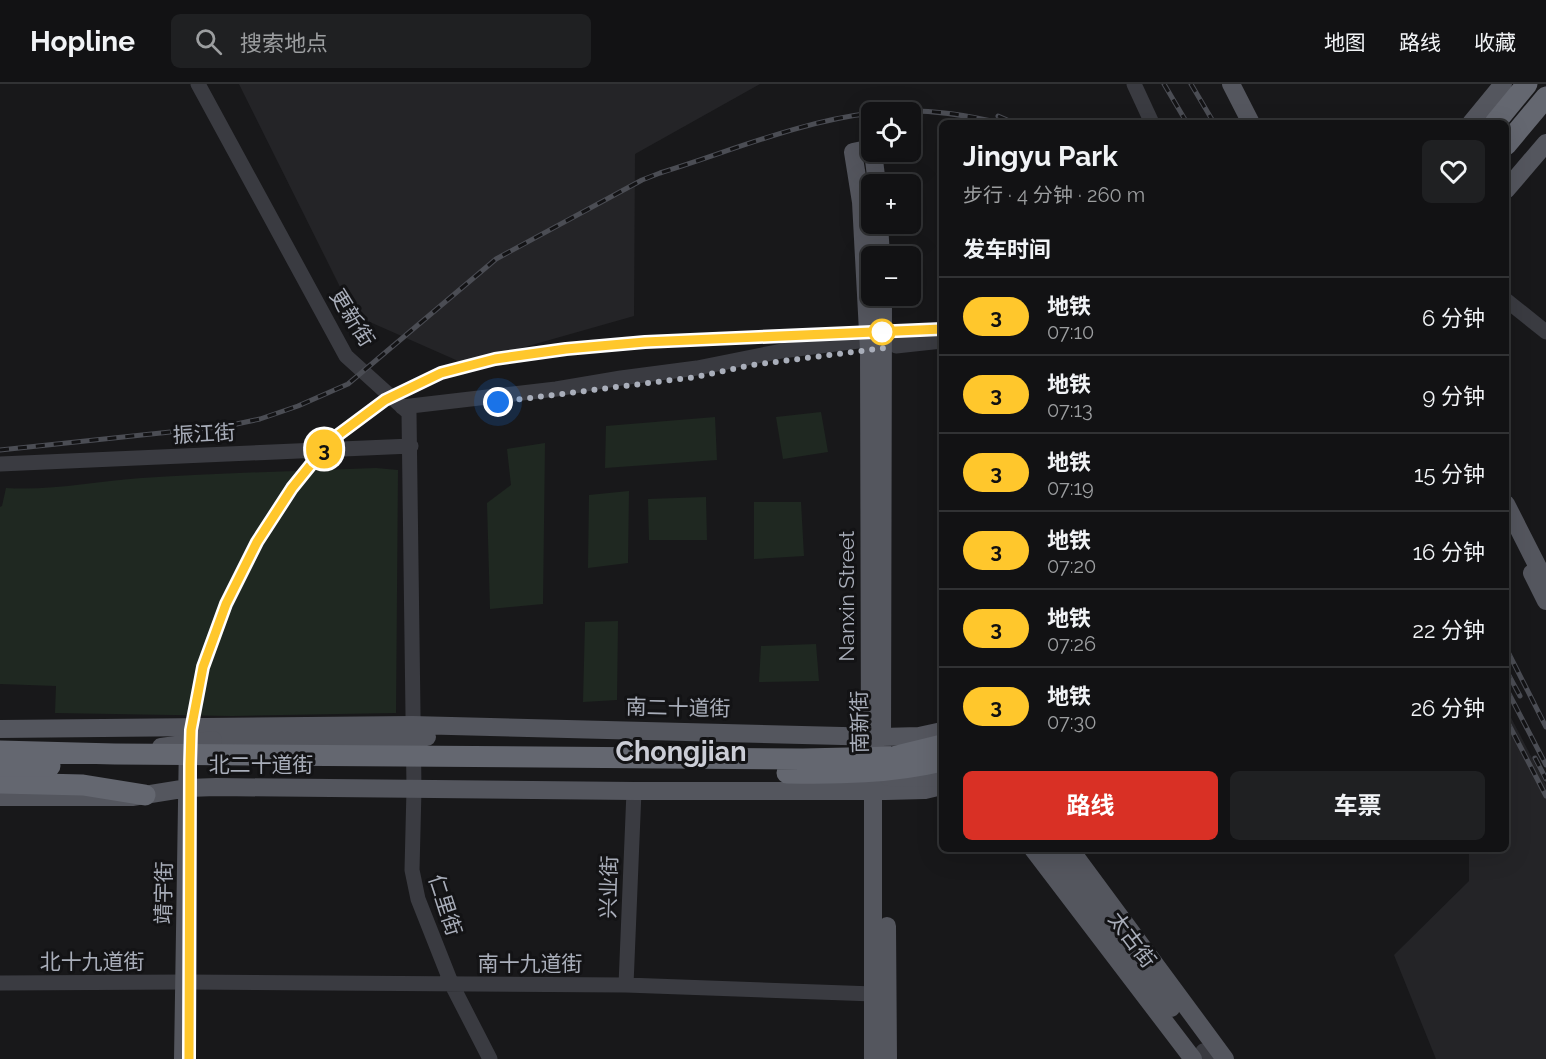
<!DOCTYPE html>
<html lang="zh">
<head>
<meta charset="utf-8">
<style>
	body { margin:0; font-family:Raleway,"Noto Sans SC",sans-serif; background:#1f2022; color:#f1f3f6; height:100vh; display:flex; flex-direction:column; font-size:22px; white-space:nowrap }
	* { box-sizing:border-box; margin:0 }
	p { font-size:20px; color:#9c9ea0 }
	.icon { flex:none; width:33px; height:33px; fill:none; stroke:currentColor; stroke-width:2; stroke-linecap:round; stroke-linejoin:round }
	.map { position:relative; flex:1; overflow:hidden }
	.sheet { position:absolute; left:939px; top:36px; width:570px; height:732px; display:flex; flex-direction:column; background:#121214; border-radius:9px; box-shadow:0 6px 24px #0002,0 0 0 2px #313234 }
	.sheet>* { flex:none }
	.badge { padding:0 12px; border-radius:20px; font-size:21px; line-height:39px }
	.fabs { position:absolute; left:861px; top:18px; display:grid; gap:12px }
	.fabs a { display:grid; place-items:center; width:60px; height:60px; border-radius:9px; background:#121214; box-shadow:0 6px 24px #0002,0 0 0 2px #313234; font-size:30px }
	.you { position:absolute; width:30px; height:30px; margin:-15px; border:4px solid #fff; border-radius:50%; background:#1a73e8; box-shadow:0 0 0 9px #1a73e833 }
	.map>.badge { position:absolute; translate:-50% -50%; box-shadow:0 0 0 3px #fff }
	h2 { padding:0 24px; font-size:22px; line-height:54px }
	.round { display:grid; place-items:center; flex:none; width:63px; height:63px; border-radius:9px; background:#1f2022 }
	.overview { display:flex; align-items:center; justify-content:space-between; height:102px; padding:0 24px }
	h1 { font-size:28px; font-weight:700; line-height:45px }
	.cta { display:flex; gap:12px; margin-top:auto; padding:12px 24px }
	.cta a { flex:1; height:69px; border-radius:9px; background:#d93025; color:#fff; font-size:24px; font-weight:700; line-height:69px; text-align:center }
	.cta a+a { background:#1f2022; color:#f1f3f6 }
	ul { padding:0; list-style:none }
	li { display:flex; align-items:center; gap:18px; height:78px; padding:0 24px; border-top:2px solid #313234 }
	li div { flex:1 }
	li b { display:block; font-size:22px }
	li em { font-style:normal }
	li .badge { min-width:66px; font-weight:700; text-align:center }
	header { display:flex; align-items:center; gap:36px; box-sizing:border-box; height:84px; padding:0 30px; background:#121214; border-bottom:2px solid #313234 }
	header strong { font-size:28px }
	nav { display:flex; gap:33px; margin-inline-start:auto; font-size:21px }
	.search { width:420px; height:54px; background:#1f2022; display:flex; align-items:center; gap:15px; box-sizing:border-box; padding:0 21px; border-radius:9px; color:#9c9ea0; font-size:22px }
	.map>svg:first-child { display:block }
	.built { fill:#242427 }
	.green { fill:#1f2821 }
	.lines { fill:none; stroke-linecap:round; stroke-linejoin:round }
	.minor { stroke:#3a3b41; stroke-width:15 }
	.major { stroke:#54565e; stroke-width:18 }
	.highway { stroke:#646770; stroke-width:21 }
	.rail-casing { stroke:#4b4d54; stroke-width:5 }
	.rail { stroke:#131315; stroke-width:3; stroke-dasharray:9; stroke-linecap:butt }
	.major-bridge { stroke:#54565e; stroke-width:18 }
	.highway-bridge { stroke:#646770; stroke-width:21 }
	.line-casing { stroke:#fff; stroke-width:14 }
	.line { stroke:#ffc72c; stroke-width:9 }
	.walk { stroke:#a9aeba; stroke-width:6; stroke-dasharray:0 10.8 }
	.stop-dot { fill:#fff; stroke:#ffc72c; stroke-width:3 }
	.labels { text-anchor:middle; stroke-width:6; stroke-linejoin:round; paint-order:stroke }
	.street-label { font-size:21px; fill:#a9aeba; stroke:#131315 }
	.district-label { font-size:27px; font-weight:bold; fill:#cbcdd6; stroke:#131315 }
</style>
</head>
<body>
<header>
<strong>Hopline</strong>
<div class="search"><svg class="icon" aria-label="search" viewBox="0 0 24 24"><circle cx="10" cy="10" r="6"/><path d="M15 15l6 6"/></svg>搜索地点</div>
<nav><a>地图</a><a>路线</a><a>收藏</a></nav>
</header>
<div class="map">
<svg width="1546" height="975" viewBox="0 0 1546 975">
	<rect width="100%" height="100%" fill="#18181a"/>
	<path class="built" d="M239,0H760L635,70L634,232L465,280L354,231Z
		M1506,624L1546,701V975H1436L1394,871L1469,797V765H1506Z"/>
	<path class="green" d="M821,328L828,368L783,375L776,333Z
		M715,333L717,376L605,384L606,342Z
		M545,359L543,520L490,525L487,419L511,401L507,365Z
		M376,384L398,386L396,629L232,632L55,629L56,602L0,600V423L2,422L6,404C51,407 97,397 142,394C220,389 298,387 376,384Z
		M629,407L628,479L588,484L589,411Z
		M706,413L707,456H649L648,415Z
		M754,418H801L804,472L754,475Z
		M618,537L617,616L583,618L585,538Z
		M816,560L819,597L759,598L761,562Z"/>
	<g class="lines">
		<path class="minor" d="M198,0L346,272L409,329L414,705L412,786L418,815L452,901L490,975
			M1134,0L1152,39
			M1506,216L1546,248
			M896,262L942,257
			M402,323L556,305L621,294L697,284L782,267L942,246
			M0,380L411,362
			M0,899L185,898L626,901L874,910
			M626,901L634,707
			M1203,967L1208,975"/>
		<path class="major" d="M1231,0L1251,39
			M1471,39L1503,0
			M873,68L877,100
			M1506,106L1546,59
			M879,140L881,172
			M1506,420L1546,499
			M1532,489L1546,517
			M0,645L412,641L882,653L919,652L942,647
			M213,656L427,653
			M870,662L869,266L861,118L853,68L872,64
			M882,664L883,212
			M873,695V975
			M0,713H132L188,704L216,703L634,707H886L925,706L942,702
			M1033,765L1193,975
			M1051,765L1171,924
			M1070,765L1225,975
			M887,842L888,975
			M183,975L188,656"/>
		<path class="highway" d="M1495,39L1527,0
			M1506,61L1546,13
			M0,699L83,701L145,711"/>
		<defs>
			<path id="rail" d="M1164,0L1187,39
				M1191,0L1214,39
				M878,28C919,24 959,29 1000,39
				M998,32L1014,39
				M0,366L227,342L260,335L298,322L348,300L496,175L642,96L660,89C728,68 801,37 872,29
				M1506,564L1546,643
				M1506,586L1520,612
				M1506,604L1546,681
				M1506,635L1546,712
				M1535,674L1546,695"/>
		</defs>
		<use href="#rail" class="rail-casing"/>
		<use href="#rail" class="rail"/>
		<path class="major-bridge" d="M161,663L213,656
			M888,693L942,694"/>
		<path class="highway-bridge" d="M0,667L115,670L803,675L893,673L942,661
			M0,682H50
			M787,689C839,690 891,689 942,677"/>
	</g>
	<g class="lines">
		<defs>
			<path id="line" d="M189,975L190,681L191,646L203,583L226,520L257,458L292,404L330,357L385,316L441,289L495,275L566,265L645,258L942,245"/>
		</defs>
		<use href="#line" class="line-casing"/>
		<use href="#line" class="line"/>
		<path class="walk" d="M498,318L696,293L752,281L884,264L882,248"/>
	</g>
	<circle class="stop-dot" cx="882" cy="248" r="12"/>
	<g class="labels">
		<g class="street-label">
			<text transform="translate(352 234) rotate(58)" y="7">更新街</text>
			<text transform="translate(204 350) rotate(-3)" y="7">振江街</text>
			<text transform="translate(847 512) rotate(-90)" y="7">Nanxin Street</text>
			<text transform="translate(678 624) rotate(1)" y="7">南二十道街</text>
			<text transform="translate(860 638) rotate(-91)" y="7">南新街</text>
			<text x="261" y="688">北二十道街</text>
			<text transform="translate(609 803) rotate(-88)" y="7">兴业街</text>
			<text transform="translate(164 809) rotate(-89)" y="7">靖宇街</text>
			<text transform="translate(445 821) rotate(72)" y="7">仁里街</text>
			<text transform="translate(1132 856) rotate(53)" y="7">太古街</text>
			<text x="92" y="885">北十九道街</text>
			<text x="530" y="887">南十九道街</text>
		</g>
		<g class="district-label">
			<text x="681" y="677">Chongjian</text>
		</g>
	</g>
</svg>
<div class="fabs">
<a><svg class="icon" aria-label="locate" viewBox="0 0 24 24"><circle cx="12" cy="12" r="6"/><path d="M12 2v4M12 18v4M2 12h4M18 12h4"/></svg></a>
<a>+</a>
<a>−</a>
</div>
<div class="you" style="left:498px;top:318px"></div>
<b class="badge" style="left:324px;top:365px;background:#ffc72c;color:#111">3</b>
<section class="sheet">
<div class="overview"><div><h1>Jingyu Park</h1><p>步行 · 4 分钟 · 260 m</p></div><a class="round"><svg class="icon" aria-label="heart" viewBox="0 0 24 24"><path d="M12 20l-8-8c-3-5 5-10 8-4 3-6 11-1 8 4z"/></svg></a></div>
<h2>发车时间</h2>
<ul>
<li><span class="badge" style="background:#ffc72c;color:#111">3</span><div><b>地铁</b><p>07:10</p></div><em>6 分钟</em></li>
<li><span class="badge" style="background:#ffc72c;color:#111">3</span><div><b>地铁</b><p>07:13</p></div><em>9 分钟</em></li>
<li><span class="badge" style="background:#ffc72c;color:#111">3</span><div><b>地铁</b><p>07:19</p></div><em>15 分钟</em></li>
<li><span class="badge" style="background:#ffc72c;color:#111">3</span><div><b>地铁</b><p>07:20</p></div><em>16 分钟</em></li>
<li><span class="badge" style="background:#ffc72c;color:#111">3</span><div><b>地铁</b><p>07:26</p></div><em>22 分钟</em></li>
<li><span class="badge" style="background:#ffc72c;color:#111">3</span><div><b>地铁</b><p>07:30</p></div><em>26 分钟</em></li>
</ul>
<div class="cta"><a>路线</a><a>车票</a></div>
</section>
</div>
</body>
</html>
